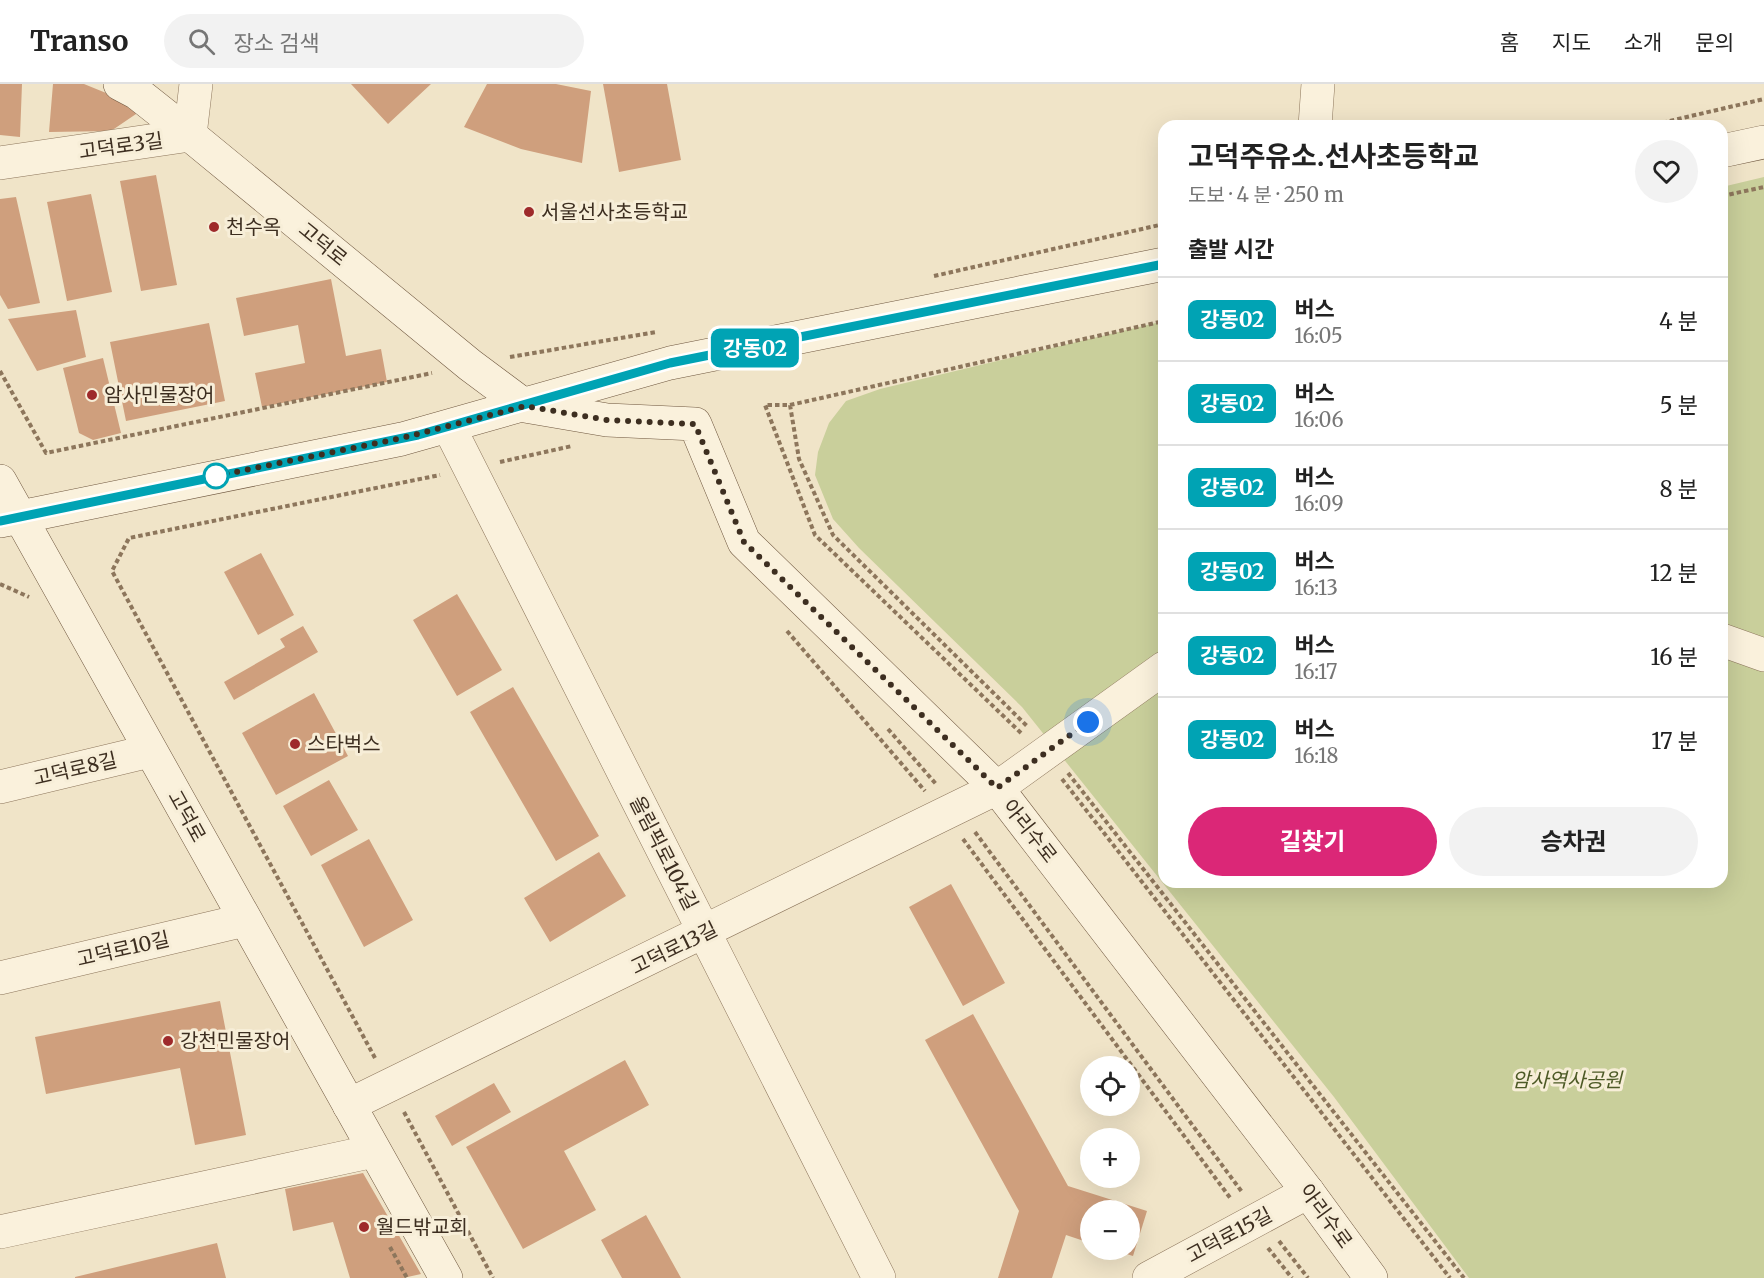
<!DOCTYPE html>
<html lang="ko">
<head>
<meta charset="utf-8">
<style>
	body { margin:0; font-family:Merriweather,"Noto Sans KR",serif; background:#f2f2f2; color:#222; height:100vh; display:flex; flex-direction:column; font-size:22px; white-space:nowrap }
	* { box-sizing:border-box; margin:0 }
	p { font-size:20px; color:#767676 }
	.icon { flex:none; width:33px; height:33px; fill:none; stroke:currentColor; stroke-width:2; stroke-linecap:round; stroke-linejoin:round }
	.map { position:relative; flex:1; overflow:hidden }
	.side { position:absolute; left:1158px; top:36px; width:570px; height:768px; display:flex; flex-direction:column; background:#fff; border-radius:18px; box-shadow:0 6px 24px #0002 }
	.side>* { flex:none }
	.badge { padding:0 12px; border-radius:9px; font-size:21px; line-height:39px }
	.buttons { position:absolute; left:1080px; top:972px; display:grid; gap:12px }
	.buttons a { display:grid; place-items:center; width:60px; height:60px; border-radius:50%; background:#fff; box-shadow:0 6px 24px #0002; font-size:30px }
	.you { position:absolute; width:30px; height:30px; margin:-15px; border:4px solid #fff; border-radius:50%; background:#1a73e8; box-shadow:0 0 0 9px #1a73e833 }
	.map>.badge { position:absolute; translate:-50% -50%; box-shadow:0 0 0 3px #fff }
	h2 { padding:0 30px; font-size:22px; line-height:54px }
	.round { display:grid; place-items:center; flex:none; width:63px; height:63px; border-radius:32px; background:#f2f2f2 }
	.head { display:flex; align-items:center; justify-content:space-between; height:102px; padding:0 30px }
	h1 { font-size:28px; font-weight:700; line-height:45px }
	.primary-button { display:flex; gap:12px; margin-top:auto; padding:12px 30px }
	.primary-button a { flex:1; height:69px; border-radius:36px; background:#db2777; color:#fff; font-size:24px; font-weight:700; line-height:69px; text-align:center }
	.primary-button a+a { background:#f2f2f2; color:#222 }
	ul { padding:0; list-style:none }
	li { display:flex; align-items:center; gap:18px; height:84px; padding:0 30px; border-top:2px solid #e0e0e0 }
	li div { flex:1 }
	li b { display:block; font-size:22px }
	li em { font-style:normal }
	li .badge { min-width:66px; font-weight:700; text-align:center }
	header { display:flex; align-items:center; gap:36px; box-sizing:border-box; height:84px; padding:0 30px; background:#fff; border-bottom:2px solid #e0e0e0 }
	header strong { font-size:28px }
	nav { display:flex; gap:33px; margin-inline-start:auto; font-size:21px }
	.search { width:420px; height:54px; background:#f2f2f2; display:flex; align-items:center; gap:15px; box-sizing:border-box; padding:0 21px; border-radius:33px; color:#767676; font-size:22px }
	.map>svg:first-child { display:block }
	.green { fill:#c9cf9b }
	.building { fill:#cf9f7d }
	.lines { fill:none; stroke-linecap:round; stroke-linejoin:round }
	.street-casing { stroke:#8d765c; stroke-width:34 }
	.secondary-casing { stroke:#6f573f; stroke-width:34 }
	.path { stroke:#8d765c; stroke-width:4; stroke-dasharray:4.5 3; stroke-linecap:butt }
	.street { stroke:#faf1dc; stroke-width:33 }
	.secondary { stroke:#faf1dc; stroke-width:33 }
	.line-casing { stroke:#fff; stroke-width:14 }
	.line { stroke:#00a3b4; stroke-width:9 }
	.walk { stroke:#3d2e20; stroke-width:6; stroke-dasharray:0 10.8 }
	.poi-dot { fill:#9e2a2b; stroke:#f7eed8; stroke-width:2 }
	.stop-dot { fill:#fff; stroke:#00a3b4; stroke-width:3 }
	.labels { text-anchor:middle; stroke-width:6; stroke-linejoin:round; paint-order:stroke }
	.street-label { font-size:20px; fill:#3d2e20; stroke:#f7eed8 }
	.poi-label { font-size:20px; fill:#3d2e20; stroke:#f7eed8; text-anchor:start }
	.park-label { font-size:20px; font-style:italic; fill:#4d5a26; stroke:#f7eed8 }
</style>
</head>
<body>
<header>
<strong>Transo</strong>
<div class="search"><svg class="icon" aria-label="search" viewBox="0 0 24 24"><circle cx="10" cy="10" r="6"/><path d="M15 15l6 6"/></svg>장소 검색</div>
<nav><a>홈</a><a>지도</a><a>소개</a><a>문의</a></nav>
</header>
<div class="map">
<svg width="1764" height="1194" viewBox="0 0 1764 1194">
	<rect width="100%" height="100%" fill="#f0e4c8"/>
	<path class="green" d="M1764,93V1194H1469L1334,1013L1022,623L859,464L833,435L815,391L818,368L829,339L846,317L880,305L1164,237V798H1722V103Z"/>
	<path class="building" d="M0,0H22L20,53L0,51Z
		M53,0H84L133,20L136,30L111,47L49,48Z
		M351,0H431L388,40Z
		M487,0H556L591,7L582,79L521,65L464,43Z
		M603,0H667L681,76L619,88Z
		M156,91L177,201L141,207L120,97Z
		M91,110L112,208L67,217L47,118Z
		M16,113L40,219L8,225L0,211V115Z
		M331,195L346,272L381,265L387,298L262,323L255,289L305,279L298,241L244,252L236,214Z
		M76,226L86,273L37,287L8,235Z
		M209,239L225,317L126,337L110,258Z
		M103,274L121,349L93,356L79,349L63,284Z
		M261,469L294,531L258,551L224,488Z
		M457,510L502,586L457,612L413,536Z
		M303,542L318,568L234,616L224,598L285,563L280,555Z
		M513,603L599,752L556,777L470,628Z
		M314,609L348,672L276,711L242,649Z
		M329,696L358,746L311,772L283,722Z
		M369,755L413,836L364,863L321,781Z
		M599,768L626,812L550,858L524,814Z
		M951,800L1005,899L963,922L909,823Z
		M220,917L246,1051L195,1061L180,984L46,1010L35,953Z
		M973,930L1068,1102L1147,1127L1133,1172L1114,1166H1130V1126H1090V1159L1066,1151L1052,1194H998L1019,1127L925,956Z
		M625,976L649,1021L564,1067L596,1126L523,1165L466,1063Z
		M494,999L511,1028L452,1062L435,1032Z
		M363,1089L421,1190L403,1194H350L333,1138L293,1147L285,1105Z
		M646,1131L681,1194H622L601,1156Z
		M217,1159L226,1194H75V1193Z"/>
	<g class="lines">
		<defs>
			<path id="street" d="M1315,42L1318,0
				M0,79L190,51L196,0
				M449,343L879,1194
				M1722,556L1764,571
				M0,703L150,667
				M0,894L245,836
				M349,1021L997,704L1164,584
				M0,1148L374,1067
				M1149,1194L1308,1108"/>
			<path id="secondary" d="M120,0L137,9L190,51L470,281L525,322L607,336L695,340L744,458L997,704L1308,1108L1371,1194
				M1722,67L1764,58
				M0,397L446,1194
				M0,437L402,355L670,279L1164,180"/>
		</defs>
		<use href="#street" class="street-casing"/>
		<use href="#secondary" class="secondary-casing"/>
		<path class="path" d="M1648,42L1764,15
			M1722,112L1764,103
			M934,192L1164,140
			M510,273L656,248
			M0,287L46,369L432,289
			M790,321L799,375L833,451L1028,643
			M500,378L572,362
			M0,500L29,513
			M787,547L925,707
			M888,645L936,700
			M1021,649L815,451L765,321H790L1164,237
			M1068,689L1464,1194
			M1062,695L1450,1194
			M975,748L1242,1108
			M963,755L1231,1115
			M375,974L112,487L129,454L440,391
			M404,1028L493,1194
			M1279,1157L1308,1194
			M390,1163L407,1194
			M1268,1164L1292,1194"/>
		<use href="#street" class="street"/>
		<use href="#secondary" class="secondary"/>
	</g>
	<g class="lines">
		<defs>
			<path id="line" d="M0,437L418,351L670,279L1164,180"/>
		</defs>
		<use href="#line" class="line-casing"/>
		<use href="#line" class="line"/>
		<path class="walk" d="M216,392L402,354L525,322L607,336L695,340L744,458L997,704L1088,638"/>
	</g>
	<g class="poi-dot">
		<circle cx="529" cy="128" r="6"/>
		<circle cx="214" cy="143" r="6"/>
		<circle cx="92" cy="311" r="6"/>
		<circle cx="295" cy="660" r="6"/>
		<circle cx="168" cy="957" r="6"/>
		<circle cx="364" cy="1143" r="6"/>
	</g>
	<circle class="stop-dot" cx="216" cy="392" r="12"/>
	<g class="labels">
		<g class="street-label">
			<text transform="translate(121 62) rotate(-8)" y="7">고덕로3길</text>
			<text transform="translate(323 160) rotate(39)" y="7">고덕로</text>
			<text transform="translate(75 685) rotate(-13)" y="7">고덕로8길</text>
			<text transform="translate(187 732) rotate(61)" y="7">고덕로</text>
			<text transform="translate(1030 747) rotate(52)" y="7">아리수로</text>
			<text transform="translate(664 769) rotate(63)" y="7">올림픽로104길</text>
			<text transform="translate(674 864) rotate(-26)" y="7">고덕로13길</text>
			<text transform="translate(123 865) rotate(-13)" y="7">고덕로10길</text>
			<text transform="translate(1326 1132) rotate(54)" y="7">아리수로</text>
			<text transform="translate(1229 1151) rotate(-28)" y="7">고덕로15길</text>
		</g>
		<g class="poi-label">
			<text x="541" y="135">서울선사초등학교</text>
			<text x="226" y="150">천수옥</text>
			<text x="104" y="318">암사민물장어</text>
			<text x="307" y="667">스타벅스</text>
			<text x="180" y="964">강천민물장어</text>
			<text x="376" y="1150">월드밖교회</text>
		</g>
		<g class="park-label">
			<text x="1567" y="1003">암사역사공원</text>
		</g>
	</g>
</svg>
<div class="buttons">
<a><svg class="icon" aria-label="locate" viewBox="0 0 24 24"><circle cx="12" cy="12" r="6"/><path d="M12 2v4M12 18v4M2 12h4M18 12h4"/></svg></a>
<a>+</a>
<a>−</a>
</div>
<div class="you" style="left:1088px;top:638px"></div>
<b class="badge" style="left:755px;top:264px;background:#00a3b4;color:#fff">강동02</b>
<section class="side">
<div class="head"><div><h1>고덕주유소.선사초등학교</h1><p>도보 · 4 분 · 250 m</p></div><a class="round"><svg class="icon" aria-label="heart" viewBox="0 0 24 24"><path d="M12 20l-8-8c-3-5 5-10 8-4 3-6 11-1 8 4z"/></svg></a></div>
<h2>출발 시간</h2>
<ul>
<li><span class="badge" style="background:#00a3b4;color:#fff">강동02</span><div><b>버스</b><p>16:05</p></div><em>4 분</em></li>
<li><span class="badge" style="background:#00a3b4;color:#fff">강동02</span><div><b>버스</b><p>16:06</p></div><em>5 분</em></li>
<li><span class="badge" style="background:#00a3b4;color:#fff">강동02</span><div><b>버스</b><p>16:09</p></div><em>8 분</em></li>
<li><span class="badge" style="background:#00a3b4;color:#fff">강동02</span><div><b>버스</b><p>16:13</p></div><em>12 분</em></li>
<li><span class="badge" style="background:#00a3b4;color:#fff">강동02</span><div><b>버스</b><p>16:17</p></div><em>16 분</em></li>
<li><span class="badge" style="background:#00a3b4;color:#fff">강동02</span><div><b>버스</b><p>16:18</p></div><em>17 분</em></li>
</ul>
<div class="primary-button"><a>길찾기</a><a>승차권</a></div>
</section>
</div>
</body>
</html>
